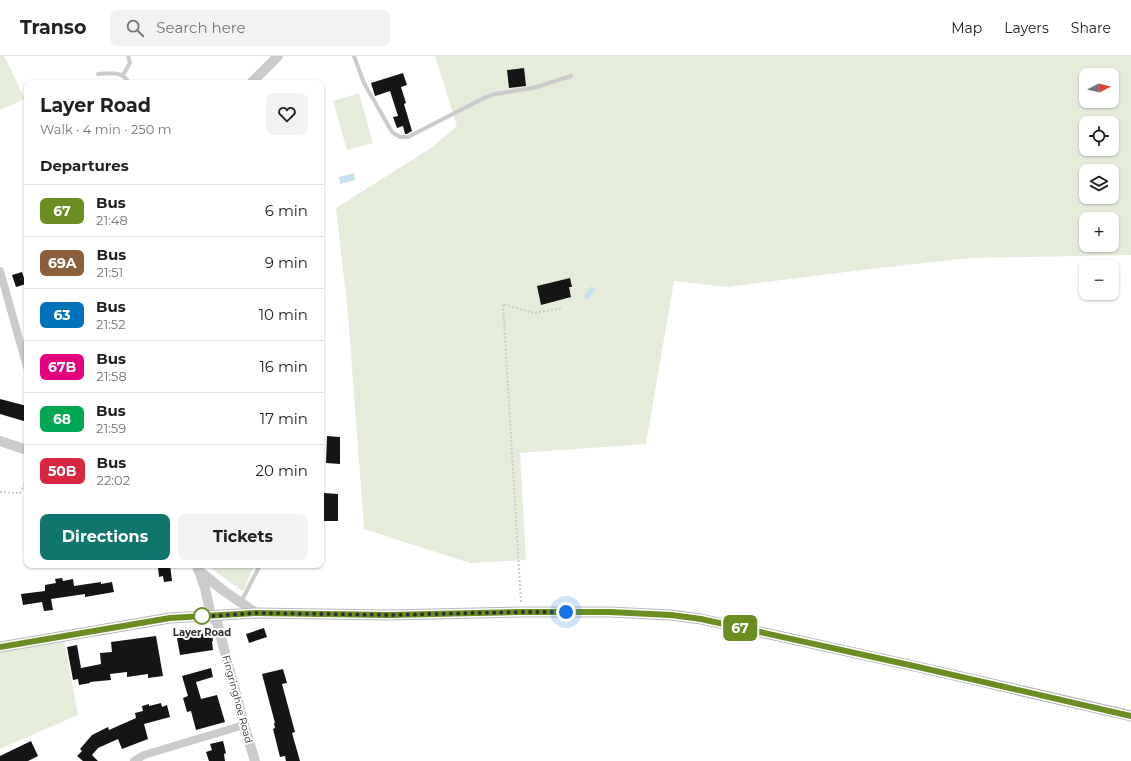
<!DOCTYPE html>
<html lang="en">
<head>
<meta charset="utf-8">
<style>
	body { margin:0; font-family:Montserrat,sans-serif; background:#f2f2f2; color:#202124; height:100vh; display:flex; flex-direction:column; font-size:15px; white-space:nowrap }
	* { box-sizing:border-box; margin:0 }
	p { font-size:13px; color:#757577 }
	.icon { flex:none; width:22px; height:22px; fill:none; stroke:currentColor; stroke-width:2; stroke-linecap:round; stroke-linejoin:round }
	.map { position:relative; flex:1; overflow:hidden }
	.details { position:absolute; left:24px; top:24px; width:300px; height:488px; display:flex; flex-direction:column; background:#fff; border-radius:8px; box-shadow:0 1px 3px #0004 }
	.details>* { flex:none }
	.badge { padding:0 8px; border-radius:6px; font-size:14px; line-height:26px }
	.needle { width:26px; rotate:83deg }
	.tools { position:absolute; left:1079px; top:12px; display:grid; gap:8px }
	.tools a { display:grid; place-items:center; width:40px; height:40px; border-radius:8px; background:#fff; box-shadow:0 1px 3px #0004; font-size:20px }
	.you { position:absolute; width:20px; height:20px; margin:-10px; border:3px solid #fff; border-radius:50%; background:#1a73e8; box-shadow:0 0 0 6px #1a73e833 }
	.map>.badge { position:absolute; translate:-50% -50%; box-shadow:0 0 0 2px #fff }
	h2 { padding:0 16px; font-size:15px; line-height:36px }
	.round { display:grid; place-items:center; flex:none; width:42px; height:42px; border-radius:8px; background:#f2f2f2 }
	.headline { display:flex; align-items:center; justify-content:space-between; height:68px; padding:0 16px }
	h1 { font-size:19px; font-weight:700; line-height:30px }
	.cta { display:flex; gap:8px; margin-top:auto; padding:8px 16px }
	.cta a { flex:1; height:46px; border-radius:8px; background:#0f766e; color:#fff; font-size:16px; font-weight:700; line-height:46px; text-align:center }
	.cta a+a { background:#f2f2f2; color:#202124 }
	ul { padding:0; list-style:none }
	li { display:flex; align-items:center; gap:12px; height:52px; padding:0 16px; border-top:1px solid #e0e0e0 }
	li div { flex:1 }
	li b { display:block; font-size:15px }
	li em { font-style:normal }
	li .badge { min-width:44px; font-weight:700; text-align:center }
	header { display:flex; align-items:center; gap:24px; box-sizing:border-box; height:56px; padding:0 20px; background:#fff; border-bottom:1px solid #e0e0e0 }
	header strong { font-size:19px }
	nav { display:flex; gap:22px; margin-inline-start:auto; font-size:14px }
	.search { width:280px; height:36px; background:#f2f2f2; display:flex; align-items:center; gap:10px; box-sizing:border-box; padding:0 14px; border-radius:8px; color:#757577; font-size:15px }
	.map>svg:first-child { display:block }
	.green { fill:#e5edda; fill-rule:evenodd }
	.water { fill:#c5e1ee }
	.building { fill:#151515 }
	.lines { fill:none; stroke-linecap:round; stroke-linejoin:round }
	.path { stroke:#cbcbcb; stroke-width:2; stroke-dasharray:2 2; stroke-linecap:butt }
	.service { stroke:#cbcbcb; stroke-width:4 }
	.minor { stroke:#cbcbcb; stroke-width:8 }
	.tertiary { stroke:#cbcbcb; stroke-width:10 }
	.secondary { stroke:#b8b8b8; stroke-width:11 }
	.line-casing { stroke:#fff; stroke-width:9 }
	.line { stroke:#6b8e23; stroke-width:6 }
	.walk { stroke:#2e2e2e; stroke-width:4; stroke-dasharray:0 7.2 }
	.stop-dot { fill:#fff; stroke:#6b8e23; stroke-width:2 }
	.labels { text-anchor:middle; stroke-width:4; stroke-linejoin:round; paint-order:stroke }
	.stop-label { font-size:10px; font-weight:bold; fill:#2e2e2e; stroke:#fff }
	.street-label { font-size:10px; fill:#2e2e2e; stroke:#fff }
</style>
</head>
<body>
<header>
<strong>Transo</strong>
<div class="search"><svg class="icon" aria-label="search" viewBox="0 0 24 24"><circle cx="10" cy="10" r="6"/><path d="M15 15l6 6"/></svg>Search here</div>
<nav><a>Map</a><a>Layers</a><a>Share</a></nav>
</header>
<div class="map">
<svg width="1131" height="705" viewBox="0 0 1131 705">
	<rect width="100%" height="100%" fill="#fff"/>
	<path class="green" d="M0,0H4L25,43L0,54Z
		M435,0H1131V199L969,202L870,213L727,231L674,225L646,388L520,397L526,504L470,507L364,473L348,258L336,152L431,92L457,70ZM1086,19H1112V45H1086ZM1086,67H1112V93H1086ZM1086,115H1112V141H1086ZM1086,163H1112V189H1086Z
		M359,37L373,87L347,94L333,45Z
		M208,509H254L244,534H241L220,519Z
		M64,584L78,659L0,693V594Z"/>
	<path class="water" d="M354,117L355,124L340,128L339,121Z
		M591,230L596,234L587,244L583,241Z"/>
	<path class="building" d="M524,12L526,30L509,32L507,14Z
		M403,17L407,29L401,31L406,47L404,48L412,75L407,78H405L403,70L397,72L393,61L398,60L390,35L375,40L371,27Z
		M22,216L26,228L16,231L12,219Z
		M570,222L572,231H569L571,241L541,249L537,230Z
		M0,343L27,350V366L0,358Z
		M327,380L340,381V408L326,407Z
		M324,437L338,438V465H324Z
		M170,509L172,525L164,526L163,520L159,521L158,511Z
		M62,522L63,525L73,523L74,530L101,526V528L112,526L114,536L85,541V538L51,543L53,554L44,555L42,546L23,549L21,538L45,535V529L56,527L55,523Z
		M264,572L267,581L249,587L246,578Z
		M212,576L213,585H212L213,594L180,599L177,582Z
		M156,580L163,620L148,622V618L127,621V616L110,618L111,624L90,626V627L79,629L78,623L73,624L67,591L77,589L81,612L101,608L100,597L112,596L111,586Z
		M211,612L213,621L196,626L201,643L217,639L225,666L196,674L191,655L187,656L183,642L188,640L182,620Z
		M283,613L287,627L282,628L295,676L292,677L300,705H286L285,700L280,701L273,673L275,672L274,667H275L262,618Z
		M161,647L162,651L167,649L170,661L144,668L148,683L122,693L118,683L98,692L92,699L98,705H83L77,700L82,695L80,693L92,679L108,671L109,674L136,662L135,657L143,655L142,650L149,648V650Z
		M31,685L38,700L28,705H0V700Z
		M223,685L226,697L224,698L225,705H209L206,696L212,694L210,688Z"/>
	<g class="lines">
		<path class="path" d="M0,436L20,437L27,423
			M521,546L503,248L534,257L563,252"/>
		<path class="service" d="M354,0L364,27L392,76L400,81H408L484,42L495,38L533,32L571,20
			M98,18C110,17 123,15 129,27
			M123,19L130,7L128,0
			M241,546L260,509"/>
		<path class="minor" d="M0,215L27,311
			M134,705L144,699L244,669"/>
		<path class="tertiary" d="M251,27L278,0
			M0,385L27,394
			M197,509L205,532L211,560L217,566L244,669L255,705
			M198,514L224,535L256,557"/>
		<path class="secondary" d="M0,591L170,562L256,557L389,559L522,556H610L671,559L701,563L914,610L1131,660"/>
	</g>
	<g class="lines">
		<defs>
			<path id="line" d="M0,591L170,562L256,557L389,559L522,556H610L671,559L701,563L914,610L1131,660"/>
		</defs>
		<use href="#line" class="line-casing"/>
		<use href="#line" class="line"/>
		<path class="walk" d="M202,560L197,561L256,557L389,559L522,556H566"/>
	</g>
	<circle class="stop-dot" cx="202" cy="560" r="8"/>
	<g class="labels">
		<g class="stop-label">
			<text x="202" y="580">Layer Road</text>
		</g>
		<g class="street-label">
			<text transform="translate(238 643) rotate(75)" y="4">Fingringhoe Road</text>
		</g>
	</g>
</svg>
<div class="tools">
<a><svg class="needle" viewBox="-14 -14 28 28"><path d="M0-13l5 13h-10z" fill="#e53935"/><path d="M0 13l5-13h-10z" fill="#757577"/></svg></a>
<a><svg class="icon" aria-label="locate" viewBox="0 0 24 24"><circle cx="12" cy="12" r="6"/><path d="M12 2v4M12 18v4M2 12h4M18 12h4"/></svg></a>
<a><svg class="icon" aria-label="layers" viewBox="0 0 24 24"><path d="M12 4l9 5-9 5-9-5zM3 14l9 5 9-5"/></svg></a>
<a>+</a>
<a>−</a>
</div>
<div class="you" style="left:566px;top:556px"></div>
<b class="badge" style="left:740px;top:572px;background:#6b8e23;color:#fff">67</b>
<section class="details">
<div class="headline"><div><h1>Layer Road</h1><p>Walk · 4 min · 250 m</p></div><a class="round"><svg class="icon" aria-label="heart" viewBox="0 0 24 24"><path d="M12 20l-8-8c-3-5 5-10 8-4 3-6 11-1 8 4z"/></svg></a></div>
<h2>Departures</h2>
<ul>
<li><span class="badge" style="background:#6b8e23;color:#fff">67</span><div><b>Bus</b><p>21:48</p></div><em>6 min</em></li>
<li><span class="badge" style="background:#8b5e3c;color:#fff">69A</span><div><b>Bus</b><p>21:51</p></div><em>9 min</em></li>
<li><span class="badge" style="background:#0072bc;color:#fff">63</span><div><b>Bus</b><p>21:52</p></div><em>10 min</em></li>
<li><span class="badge" style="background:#e6007e;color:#fff">67B</span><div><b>Bus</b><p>21:58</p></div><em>16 min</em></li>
<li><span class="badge" style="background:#00a651;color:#fff">68</span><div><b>Bus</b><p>21:59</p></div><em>17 min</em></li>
<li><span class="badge" style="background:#d7263d;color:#fff">50B</span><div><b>Bus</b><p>22:02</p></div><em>20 min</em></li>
</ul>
<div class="cta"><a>Directions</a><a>Tickets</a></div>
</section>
</div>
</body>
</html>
